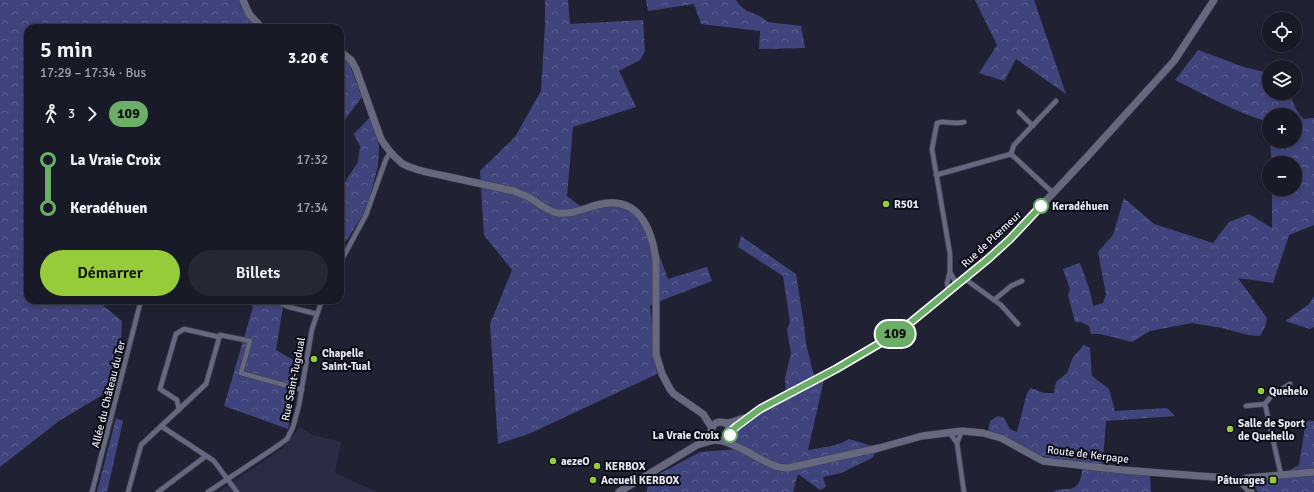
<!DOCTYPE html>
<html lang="fr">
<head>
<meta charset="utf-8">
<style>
	body { margin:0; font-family:Signika,sans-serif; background:#252733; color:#f1f3f6; height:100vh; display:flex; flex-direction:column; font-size:15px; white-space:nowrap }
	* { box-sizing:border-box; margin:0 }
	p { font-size:13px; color:#9fa1a7 }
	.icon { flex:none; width:22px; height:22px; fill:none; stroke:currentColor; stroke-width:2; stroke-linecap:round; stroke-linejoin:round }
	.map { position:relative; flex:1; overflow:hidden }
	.details { position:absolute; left:24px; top:24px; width:320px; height:280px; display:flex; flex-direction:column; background:#181a27; border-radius:12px; box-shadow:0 2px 6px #0003,0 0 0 1px #363844 }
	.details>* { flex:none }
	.badge { padding:0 8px; border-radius:13px; font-size:14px; line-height:26px }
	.buttons { position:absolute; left:1262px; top:12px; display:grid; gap:8px }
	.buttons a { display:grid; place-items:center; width:40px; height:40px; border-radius:50%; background:#181a27; box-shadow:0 2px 6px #0003,0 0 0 1px #363844; font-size:20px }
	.map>.badge { position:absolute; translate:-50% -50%; box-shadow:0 0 0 2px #fff }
	.legs { display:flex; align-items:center; gap:6px; height:44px; padding:0 16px; font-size:13px }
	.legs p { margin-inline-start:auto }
	.head { display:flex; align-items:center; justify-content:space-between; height:68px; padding:0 16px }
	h1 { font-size:22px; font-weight:600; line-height:30px }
	.primary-button { display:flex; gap:8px; margin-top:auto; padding:8px 16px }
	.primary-button a { flex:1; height:46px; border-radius:24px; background:#96cc3a; color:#111; font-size:16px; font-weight:600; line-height:46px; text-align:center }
	.primary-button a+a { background:#252733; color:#f1f3f6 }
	ul { padding:0 16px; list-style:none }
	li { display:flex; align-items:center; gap:14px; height:48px; font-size:15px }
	li i { display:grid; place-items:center; width:6px; height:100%; margin:0 5px; background:currentColor }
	li i::after { content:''; width:10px; height:10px; margin:-5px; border:3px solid; border-radius:50%; background:#181a27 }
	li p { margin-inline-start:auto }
	li:first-child i { background:linear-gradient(#0000 50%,currentColor 0) }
	li:last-child i { background:linear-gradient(currentColor 50%,#0000 0) }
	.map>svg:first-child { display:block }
	.built { fill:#292c44 }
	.forest { fill:url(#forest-crowns) }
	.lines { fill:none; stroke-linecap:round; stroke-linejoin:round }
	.street-casing { stroke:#3e4050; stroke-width:6 }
	.secondary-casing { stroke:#3e4050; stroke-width:8 }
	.street { stroke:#65687e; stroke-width:4.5 }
	.secondary { stroke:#65687e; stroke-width:7 }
	.line-1-casing { stroke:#fff; stroke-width:9 }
	.line-1 { stroke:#6aae68; stroke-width:6 }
	.poi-dot { fill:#96cc3a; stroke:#0b0c14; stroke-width:1.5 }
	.stop-1-dot { fill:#fff; stroke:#6aae68; stroke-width:2 }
	.labels { text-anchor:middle; stroke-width:4; stroke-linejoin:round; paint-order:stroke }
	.poi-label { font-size:11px; font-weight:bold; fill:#e4e6f3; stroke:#0b0c14; text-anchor:start }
	.stop-label { font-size:11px; font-weight:bold; fill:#e4e6f3; stroke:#0b0c14; text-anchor:start }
	.street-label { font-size:11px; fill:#e4e6f3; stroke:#0b0c14 }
</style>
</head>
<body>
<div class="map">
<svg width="1314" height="492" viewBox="0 0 1314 492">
	<defs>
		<pattern id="forest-crowns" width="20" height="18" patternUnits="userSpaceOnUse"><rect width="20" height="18" fill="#40447c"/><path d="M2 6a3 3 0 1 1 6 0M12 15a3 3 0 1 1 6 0" fill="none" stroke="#5b5f8f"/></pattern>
	</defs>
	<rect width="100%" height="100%" fill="#202234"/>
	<path class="built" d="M299,427L313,435L341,442L335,473L377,492H218L283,448Z"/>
	<path class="forest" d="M0,0H243L261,28H28V300H103L104,306L122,321L119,385L59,421L0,467Z
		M545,0H568L570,24L643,20L645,51L640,60L619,71L636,107L573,127L567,196L580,206L614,200L631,205L651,232L668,279L707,267L712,281L650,305L657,374L531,433L498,444L490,324L512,270L484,235L480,171L515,137L541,91L545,25Z
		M646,0H736C744,15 758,11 767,22L801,26L805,48L759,49L760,31L701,24L694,4L648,11Z
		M975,0H1034L1066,94L1016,59L1004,81L979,73L997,45Z
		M1198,50L1247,68L1269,73V93H1289L1296,109L1300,115L1304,119L1314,118V225L1289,235L1273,283L1238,278L1267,318L1265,327L1260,336L1248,335L1222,328L1192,323L1150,331L1132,342L1100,334H1091L1089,326L1081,322H1075L1068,295L1070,289L1063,269L1080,263L1090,291L1093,306L1103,303L1106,294L1098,252L1113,235L1124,198L1154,224L1213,243L1229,222L1249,214L1272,228V189H1295V163H1272L1270,141H1295V115H1269V122C1236,113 1206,95 1175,80Z
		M340,55L348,61L362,97L340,126Z
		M370,117L379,146L378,165L371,193L365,212L340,250V190L358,162L360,146L354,134Z
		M741,236L796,274L804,325L806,344L815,380L825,375L808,450C823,447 836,447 849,439L879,448L872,458L841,473L823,477L826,487L820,490L798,474L793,492H647L648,480L700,452L736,449L738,444L732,438C740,419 769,406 786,395L785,378L791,353L787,330L790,322L783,276L738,247Z
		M1314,296V327L1310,329L1285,321L1309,304Z
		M246,300H284L276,350L300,364L288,429L224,406L253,307Z
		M1084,345L1090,348L1092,376L1109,389L1115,411L1167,408L1175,416L1106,421L1102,471L1150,475L1151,492H1053C1059,489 1062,489 1069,489C1082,488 1082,472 1083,462L1050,458L1036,454L1024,448L1013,440L988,431L990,421L998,416L1004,418L1010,429L1017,432L1027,393L1031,388L1044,393H1054L1056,382L1067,373L1073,357Z
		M116,418L123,421L107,492H97Z
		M1306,421H1314V492H1258L1255,488V485L1261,477L1281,475L1299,465Z"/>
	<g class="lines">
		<defs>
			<path id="street" d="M1019,112L1033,126
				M1011,154L1014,145L1056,101
				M936,175L1011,154L1053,193
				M340,263L366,215L386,159L390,153
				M950,272L957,285
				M965,279L1001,305L1018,324
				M949,292L947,283L950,272V254L932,149L937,123C945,120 955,125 964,122
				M272,300L289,307L317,314
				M994,300L1011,286L1022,281
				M1246,406L1265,404
				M179,410L177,400L160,389L176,334L184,329L219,337
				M161,426L214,461L237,492
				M949,432L957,443L964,492
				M957,443L962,431
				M1281,475L1265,404L1272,395L1290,384
				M92,492L141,300
				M128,492L141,445L206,384L220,335L250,341L241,373L302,390
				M158,492L206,456
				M208,492L276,447L287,439L293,427L299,405L312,329L322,300"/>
			<path id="secondary" d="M243,0L249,14L262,28
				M340,51L351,60L356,69L381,139C387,149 394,157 403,164C416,171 431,173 445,176C468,181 491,186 514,191C518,193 522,194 526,196C537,201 546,211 558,213C572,215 585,208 597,205C638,194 652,228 656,261V354L662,374L670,389L674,394L703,414L712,428
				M726,423C733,429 731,438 723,441L715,440C709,434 710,424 719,422C722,422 725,423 728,423C733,422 738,420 744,418
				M730,432L748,417L760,409L825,375L899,332L989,259L1010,239L1086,158L1174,61L1214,0
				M723,441C731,444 739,447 746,451C760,458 772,468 788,468L879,448L922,436L962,431L983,433L1001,438L1043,461L1122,470L1227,478L1240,481L1251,492
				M1240,481L1247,478L1314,472
				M619,492L697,445L715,440"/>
		</defs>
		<use href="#street" class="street-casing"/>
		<use href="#secondary" class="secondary-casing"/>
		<use href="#street" class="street"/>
		<use href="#secondary" class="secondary"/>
	</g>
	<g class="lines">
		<defs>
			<path id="line-1" d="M730,435V432L737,426L760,409L836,369L899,332L988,259L1010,239L1041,206"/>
		</defs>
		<use href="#line-1" class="line-1-casing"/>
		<use href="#line-1" class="line-1"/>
	</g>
	<g class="poi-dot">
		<circle cx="886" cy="204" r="4"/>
		<circle cx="314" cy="359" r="4"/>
		<circle cx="1261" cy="391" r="4"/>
		<circle cx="1230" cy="429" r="4"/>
		<circle cx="553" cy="461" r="4"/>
		<circle cx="597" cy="466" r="4"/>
		<circle cx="593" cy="480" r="4"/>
		<rect x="1269" y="476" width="8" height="8" rx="2"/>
	</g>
	<g class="stop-1-dot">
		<circle cx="1041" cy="206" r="7"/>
		<circle cx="730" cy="435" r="7"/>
	</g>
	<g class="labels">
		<g class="poi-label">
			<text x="894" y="208">R501</text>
			<text x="322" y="357">Chapelle<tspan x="322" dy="13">Saint-Tual</tspan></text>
			<text x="1269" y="395">Quehelo</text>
			<text x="1238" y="427">Salle de Sport<tspan x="1238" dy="13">de Quehello</tspan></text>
			<text x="561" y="465">aezeO</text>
			<text x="605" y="470">KERBOX</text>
			<text x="601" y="484">Accueil KERBOX</text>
			<text x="1265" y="484" text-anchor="end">Pâturages</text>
		</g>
		<g class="stop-label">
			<text x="1052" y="210">Keradéhuen</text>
			<text x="719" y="439" text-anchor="end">La Vraie Croix</text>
		</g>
		<g class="street-label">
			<text transform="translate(991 239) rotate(-43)" y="4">Rue de Plœmeur</text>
			<text transform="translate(293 379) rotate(-79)" y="4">Rue Saint-Tugdual</text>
			<text transform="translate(108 394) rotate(-76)" y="4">Allée du Château du Ter</text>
			<text transform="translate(1088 454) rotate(7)" y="4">Route de Kerpape</text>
		</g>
	</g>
</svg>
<div class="buttons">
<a><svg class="icon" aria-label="locate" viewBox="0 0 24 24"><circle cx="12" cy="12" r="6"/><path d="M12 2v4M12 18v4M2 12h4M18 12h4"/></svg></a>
<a><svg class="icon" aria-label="layers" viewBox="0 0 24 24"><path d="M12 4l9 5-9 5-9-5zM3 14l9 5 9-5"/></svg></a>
<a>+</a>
<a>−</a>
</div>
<b class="badge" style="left:895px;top:334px;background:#6aae68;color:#111">109</b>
<section class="details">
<div class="head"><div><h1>5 min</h1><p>17:29 – 17:34 · Bus</p></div><b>3.20 €</b></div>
<div class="legs"><svg class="icon" aria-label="walk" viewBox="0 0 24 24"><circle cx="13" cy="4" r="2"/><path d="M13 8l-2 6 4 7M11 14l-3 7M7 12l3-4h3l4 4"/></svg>3<svg class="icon" aria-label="forward" viewBox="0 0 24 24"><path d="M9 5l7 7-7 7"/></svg><b class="badge" style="background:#6aae68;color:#111">109</b></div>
<ul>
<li><i style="color:#6aae68"></i><b>La Vraie Croix</b><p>17:32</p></li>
<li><i style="color:#6aae68"></i><b>Keradéhuen</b><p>17:34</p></li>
</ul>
<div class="primary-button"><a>Démarrer</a><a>Billets</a></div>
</section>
</div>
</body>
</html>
